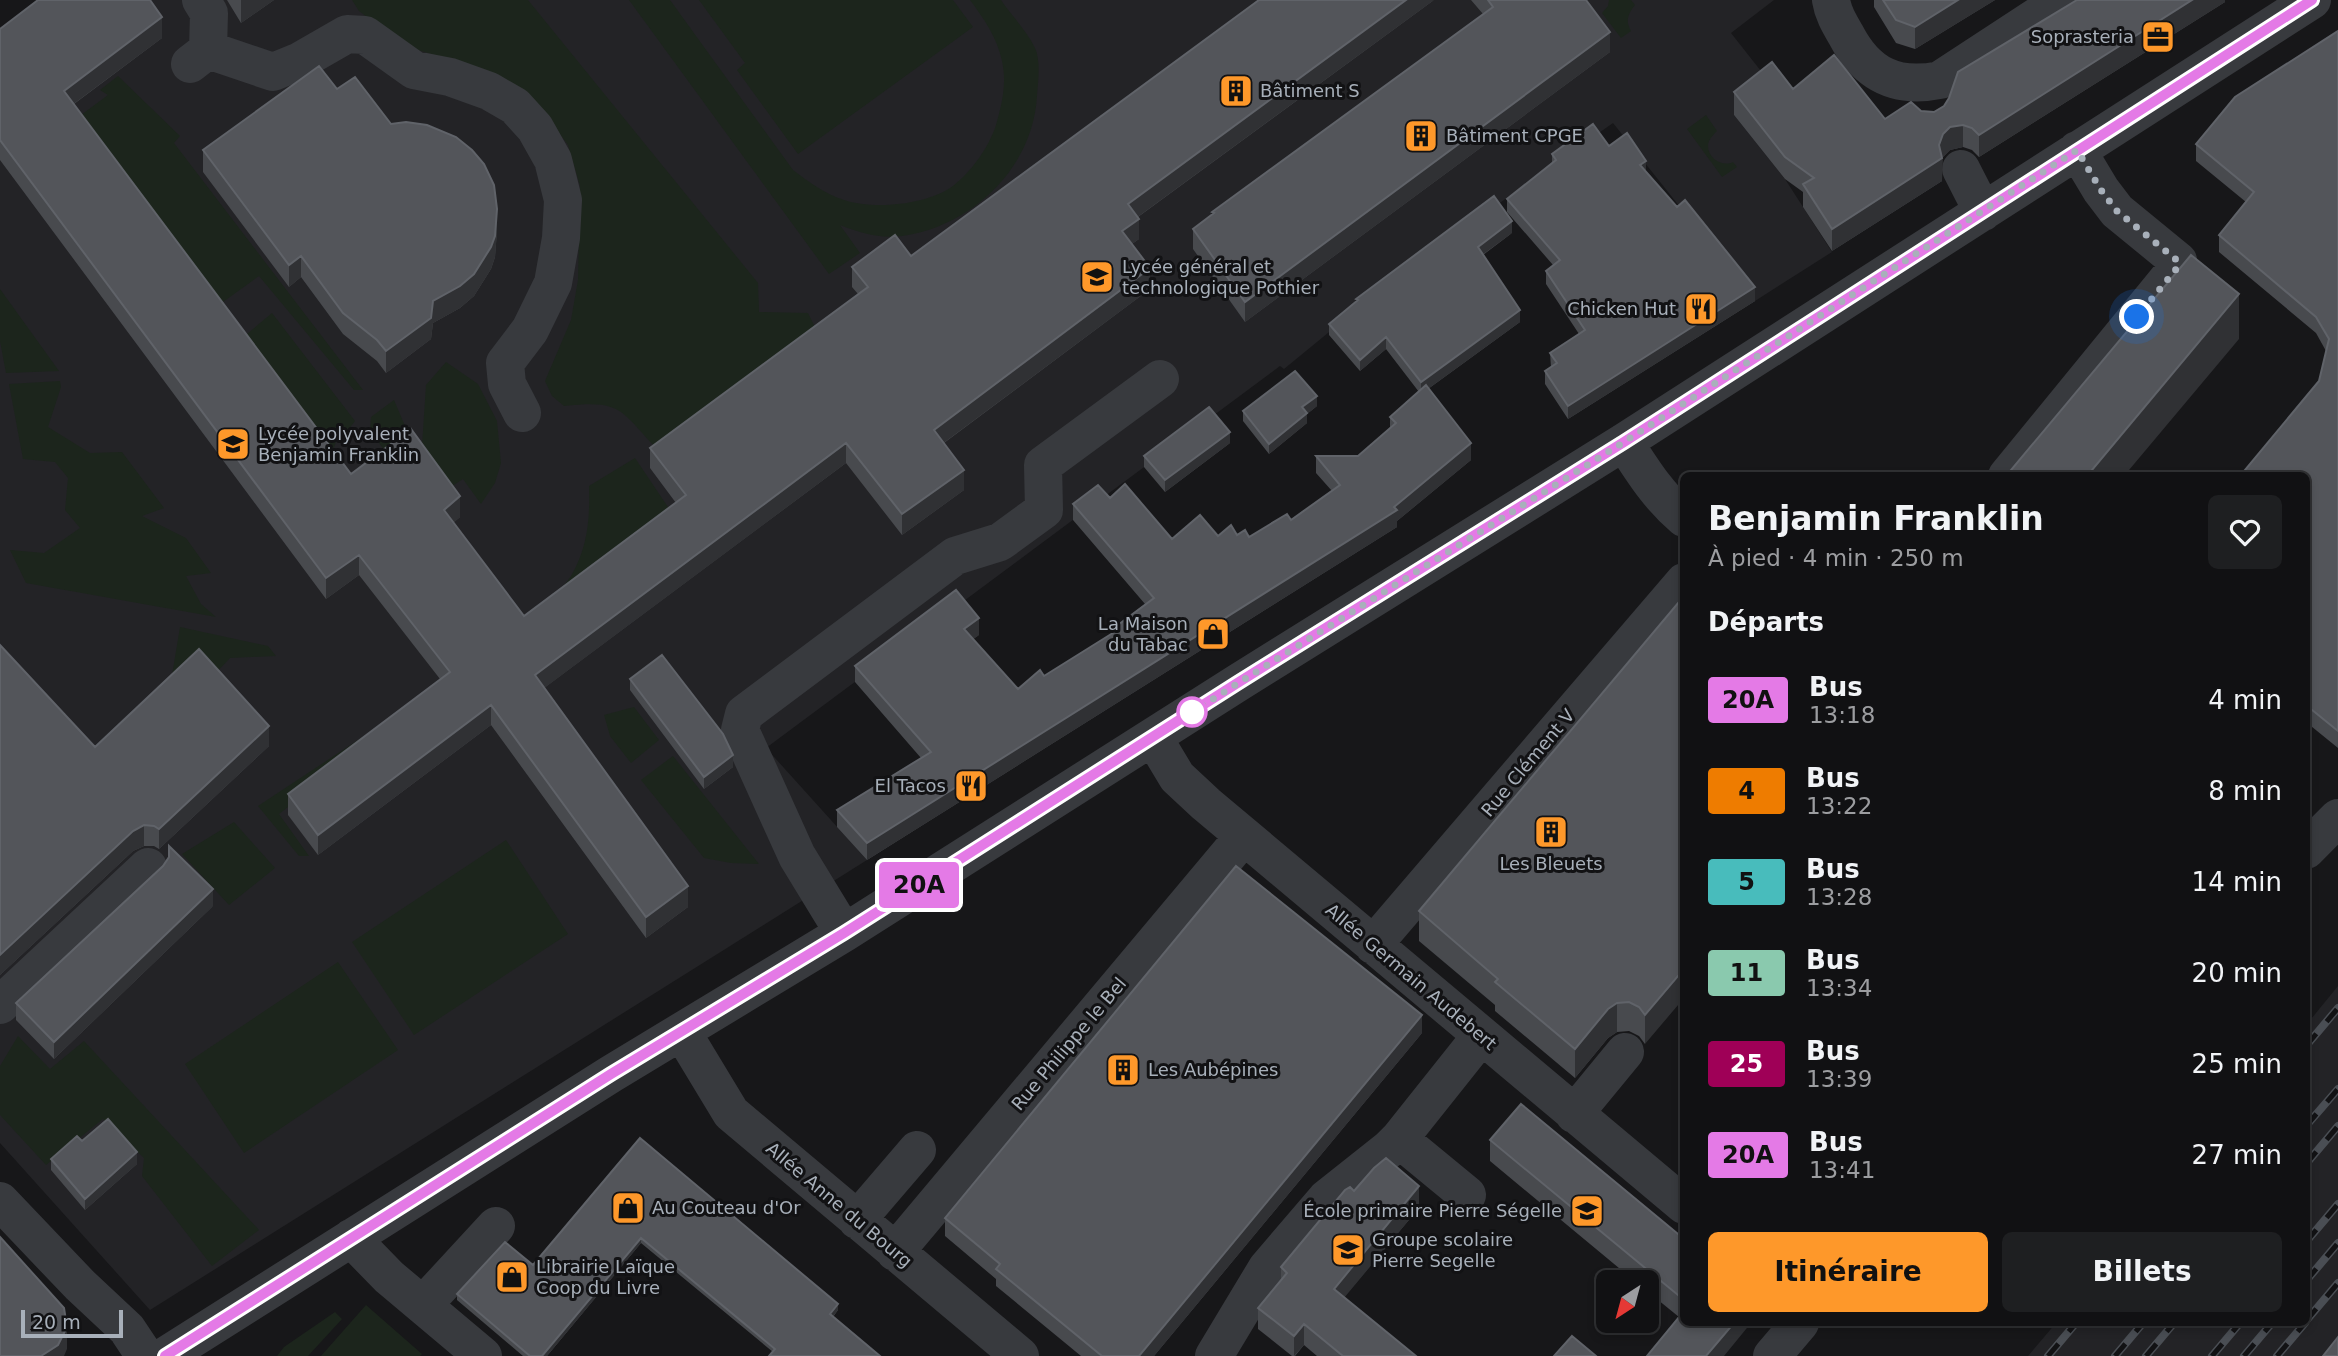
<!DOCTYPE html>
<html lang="fr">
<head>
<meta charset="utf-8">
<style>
	body { margin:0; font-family:"DejaVu Sans",sans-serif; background:#1e1f21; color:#f1f3f6; height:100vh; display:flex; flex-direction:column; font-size:26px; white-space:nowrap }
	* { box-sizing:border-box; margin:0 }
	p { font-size:23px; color:#9c9da0 }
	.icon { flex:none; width:38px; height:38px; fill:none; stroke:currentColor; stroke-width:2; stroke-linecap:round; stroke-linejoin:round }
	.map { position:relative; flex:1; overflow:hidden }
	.panel { position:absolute; left:1680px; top:472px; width:630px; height:854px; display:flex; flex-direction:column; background:#111113; border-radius:10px; box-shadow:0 4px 10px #0003,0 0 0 2px #303133 }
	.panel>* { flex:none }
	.badge { padding:0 14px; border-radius:5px; font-size:24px; line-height:46px }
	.needle { width:46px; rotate:216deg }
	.tools { position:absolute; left:1596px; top:1270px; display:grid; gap:14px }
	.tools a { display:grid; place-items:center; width:63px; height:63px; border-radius:10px; background:#111113; box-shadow:0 4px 10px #0003,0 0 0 2px #303133; font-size:35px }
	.scale { position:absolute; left:21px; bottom:18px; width:102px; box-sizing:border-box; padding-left:7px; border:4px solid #a8b0ba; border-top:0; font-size:19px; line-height:24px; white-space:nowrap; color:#a8b0ba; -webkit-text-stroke:5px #121214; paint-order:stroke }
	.you { position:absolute; width:35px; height:35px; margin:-18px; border:5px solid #fff; border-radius:50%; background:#1a73e8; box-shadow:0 0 0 10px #1a73e833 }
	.map>.badge { position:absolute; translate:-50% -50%; box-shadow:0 0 0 4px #fff }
	h2 { padding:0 28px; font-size:26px; line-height:63px }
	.round { display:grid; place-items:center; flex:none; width:74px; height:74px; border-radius:10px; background:#1e1f21 }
	.overview { display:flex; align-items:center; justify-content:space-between; height:119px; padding:0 28px }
	h1 { font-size:33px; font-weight:700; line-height:52px }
	.button { display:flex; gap:14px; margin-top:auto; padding:14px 28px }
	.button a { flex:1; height:80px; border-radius:10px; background:#fe982a; color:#111; font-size:28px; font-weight:700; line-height:80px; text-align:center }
	.button a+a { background:#1e1f21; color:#f1f3f6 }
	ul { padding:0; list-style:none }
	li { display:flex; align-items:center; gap:21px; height:91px; padding:0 28px }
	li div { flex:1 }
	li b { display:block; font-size:26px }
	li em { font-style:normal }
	li .badge { min-width:77px; font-weight:700; text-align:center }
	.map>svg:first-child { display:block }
	.built { fill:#232326 }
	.green { fill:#1c251c }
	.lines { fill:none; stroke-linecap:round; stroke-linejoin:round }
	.minor { stroke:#383a3e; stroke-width:38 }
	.rail-casing { stroke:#4a4e54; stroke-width:8 }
	.rail { stroke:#121214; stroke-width:5; stroke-dasharray:16; stroke-linecap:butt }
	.wall { fill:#484a4e }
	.shaded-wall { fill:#303134 }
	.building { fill:#53555a; stroke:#606369; stroke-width:2 }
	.line-casing { stroke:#fff; stroke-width:16 }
	.line { stroke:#e47ae6; stroke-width:10 }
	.walk { stroke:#a8b0ba; stroke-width:7; stroke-dasharray:0 12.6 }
	.stop-dot { fill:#fff; stroke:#e47ae6; stroke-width:3.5 }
	.labels { text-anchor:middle; stroke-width:6; stroke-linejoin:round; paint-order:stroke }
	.poi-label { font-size:18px; fill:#a8b0ba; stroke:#121214; text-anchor:start }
	.street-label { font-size:18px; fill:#a8b0ba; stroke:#121214 }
</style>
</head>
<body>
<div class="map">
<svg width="2338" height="1356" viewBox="0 0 2338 1356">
	<rect width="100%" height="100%" fill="#171719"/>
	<path class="built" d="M60,0H1774L1731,33L1772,85L1734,115L1785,179L1832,252L1755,301L1613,123L1494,207L1356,310L1284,369L1280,366L766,748L867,860L150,1310L0,1143V45Z
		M2338,986V1356H2028L2056,1323H2306L2307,1024Z"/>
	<path class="green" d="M352,0H528L758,283L759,312L808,313L816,329L657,449C619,409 622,400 564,406L552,396L545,381L571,320L578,280L580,186L568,145L542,110L435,55L407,47L359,11Z
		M629,0H670L793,170C809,182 825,194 844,200C874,210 927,205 953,186C972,171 989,147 996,125C1002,104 1007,83 1002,61C997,37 984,19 970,0H1001C1011,15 1027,31 1035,48C1041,61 1038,82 1037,96C1033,168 972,226 902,236C880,239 860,233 840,225L860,253L829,274Z
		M699,0H953L973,27L798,154L737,70L745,63Z
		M1609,0H1631L1635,5C1628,14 1625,21 1631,31L1621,38L1602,13L1608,6Z
		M118,76L180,136L174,143L363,390H354L259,276L216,307L77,118L108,95L100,90Z
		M1706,115L1717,131C1713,135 1708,140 1708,146C1708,159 1723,167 1733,162L1737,167L1722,177L1687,129Z
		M0,289L59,371L6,373L0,341Z
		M272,313L355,421L345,434L337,439L329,461L241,339Z
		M446,362L478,384L497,421L501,463L495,483L481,504L463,479L446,490L422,446L426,385Z
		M60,381L61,387L48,427L90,453L122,452L164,508L142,516L186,538L211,573L186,576L201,604L216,617L26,583L10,550L44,553L80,528L65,510L68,478L55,462L23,459L9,384Z
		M394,400L411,440L391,459L370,431L371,417Z
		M635,458L674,516L533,615C545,603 562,590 571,576C588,547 590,518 589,486Z
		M180,627L268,646L276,656L230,658L213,676L170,687Z
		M417,701L420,707L279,814L309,856H299L258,806Z
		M634,707L659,740L631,763L610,736L604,715Z
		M673,756L759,864L731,863L704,858L641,780Z
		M234,822L275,868L229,905L182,854Z
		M506,840L568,934L414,1035L352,942Z
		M338,962L398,1050L244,1153L185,1064Z
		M18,1036L50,1069L84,1041L259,1230L212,1266L142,1176L144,1158L103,1119L46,1165L0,1115V1066Z
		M366,1305L422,1354L420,1356H321Z
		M335,1312L342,1319L308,1356H277L284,1347Z"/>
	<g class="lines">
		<path class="minor" d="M1831,0C1833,13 1839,23 1846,35C1867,75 1896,89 1940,80L2062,0
			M208,50L273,72L300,61L347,34L365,35L414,70L450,77L489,91L515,106L535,128L553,160L563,200L561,238L553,283L530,330L505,363L507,384L522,413
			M190,64L208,50L209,13L201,0
			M1961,169L1983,212
			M1624,442C1642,470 1658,496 1684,518
			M2007,476L2177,268L2178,261L2117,211L2101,190L2077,150
			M1153,737L1177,777L1206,804L1684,1205
			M2306,850L2338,818
			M844,933L797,856L740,730L744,714L955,556L1000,542L1044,510L1043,465L1160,379
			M1373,945L1684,582
			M0,1005L148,867
			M682,1032L731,1113L1020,1356
			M1574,1114L1625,1052
			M1399,1139L1467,1195
			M0,1201L80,1285L127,1329L145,1356
			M857,1220L917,1150
			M351,1238L389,1277L483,1356
			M895,1252L1244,836
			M423,1305L496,1226
			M165,1356L611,1074L844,933L1239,682L1624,442L2312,0
			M1214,1356L1267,1268L1326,1199L1389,1149L1399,1139L1481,1036
			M1772,1356L1800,1323"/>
		<defs>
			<path id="rail" d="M2306,1046L2338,1008
				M2306,1126L2338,1089
				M2306,1164L2338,1126
				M2306,1242L2338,1204
				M2306,1281L2338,1243
				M2306,1321L2338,1283
				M2048,1356L2076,1323
				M2115,1356L2143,1323
				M2146,1356L2174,1323
				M2212,1356L2240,1323
				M2244,1356L2272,1323
				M2277,1356L2305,1323"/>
		</defs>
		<use href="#rail" class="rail-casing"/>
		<use href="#rail" class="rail"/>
	</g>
	<path class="wall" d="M227,0H274L241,23Z
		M1434,0L1138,217L1139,239L1132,244L1150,289L944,443L964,490L902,535L846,463L544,688L688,907L646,938L491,725L318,855L288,815V794L440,679L359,575L326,599L0,160V29L162,38L74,104L351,474L460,517L453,523L524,616L676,503L650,468V448L858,294L852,287V267L911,256Z
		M1471,0H1586L1610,52L1245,322L1193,249V229L1212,214V212L1483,14Z
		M1874,0H1995L1915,49L1896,43L1874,7Z
		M2225,0V2L1979,157L1972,150L1963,147L1950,150L1942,158V181L1832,251L1803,207V192L1785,179L1734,115V92L1793,89L1885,119L1921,111L1934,112L1944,106Z
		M2338,31V748L2306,722V476L2319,381L2326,351L2316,333L2219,252V235L2246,202L2196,161V144Z
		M337,89L497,231L495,257L491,269L474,296L460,308L433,323L431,339L386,373L377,361L343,334L301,277L289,287L203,172V150Z
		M1609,146L1646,172L1755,301L1568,419L1545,384V371L1551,367L1550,353L1579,334L1546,284V271L1553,265L1507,212V199L1552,163V154Z
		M1512,233L1483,255L1520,322L1428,389L1471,460L1397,521V527L867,860L837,827V810L921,758L855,682V666L979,635L973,639L1018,689L1044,676L1114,632V628L1145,604L1073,520V504L1110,498L1172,539L1237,535L1249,537L1291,520L1332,491L1316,473V456H1358L1390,428V417L1419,392L1386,349L1360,371L1329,335V324L1356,301V299Z
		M1317,406L1307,414V423L1269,454L1243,421V411Z
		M1230,443L1165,492L1144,467V456Z
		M1684,596L1645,1044L1639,1036L1629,1031L1617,1032L1608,1038L1575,1078L1495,1011V1005L1419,941V911Z
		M0,645L95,747L269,746L159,849L154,846H144L133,851L0,975Z
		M630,679L733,767L704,789L630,690Z
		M213,906L54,1059L16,1020V1003Z
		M1422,1033L1154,1356H1081L996,1286V1279L945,1236V1218Z
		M640,1138L838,1310L833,1317L773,1352L641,1243L547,1356H523L457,1300V1294L533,1265Z
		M1490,1140L1684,1239V1323L1679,1317L1647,1291V1283H1637L1490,1161Z
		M82,1141L137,1164L85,1210L51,1170V1159Z
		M1354,1191L1419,1208L1344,1297L1416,1356H1317L1304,1345L1295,1356H1292L1258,1329V1308L1281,1280V1267Z"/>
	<path class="shaded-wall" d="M241,0H274L241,23Z
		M1406,0H1434L1128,224V204Z
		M1958,0H1995L1915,49V27Z
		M2192,0H2225V2L1979,157V135Z
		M162,17V38L64,111V91Z
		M1610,32V52L1245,322V302Z
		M1963,125V147L1950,150L1943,157L1942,181L1832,251V229L1939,145L1943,134L1950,127Z
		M1646,161V175L1640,165Z
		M497,209V231L495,257L491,269L474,296L460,308L433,323L431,339L386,373V351L433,301Z
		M1139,219V239L1122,251V231Z
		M1512,221V233L1478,258V247Z
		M301,256V277L289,287V265Z
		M1150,268V289L934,450V430Z
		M1755,287V301L1568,419V406Z
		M2239,294V339L2124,476H2087Z
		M1520,310V322L1421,394V382Z
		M1386,337V349L1360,371V360Z
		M1317,396V406L1307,414V423L1269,454V444L1302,407Z
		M1230,432V443L1165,492V480Z
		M846,443V463L535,695V675Z
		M1471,443V460L1397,521V527L867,860V843L1394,507Z
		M964,470V490L902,535V514Z
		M460,496V517L444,531V510Z
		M359,555V575L326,599V578Z
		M979,618V635L964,646V629Z
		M491,705V725L318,855V835Z
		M269,726V746L159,849V829Z
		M733,755V767L704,789V777Z
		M144,825V846L133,851L0,975V955L133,831Z
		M688,886V907L646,938V917Z
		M213,889V906L54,1059V1042Z
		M1684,969V998L1645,1044V1015Z
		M1617,1003V1032L1608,1038L1575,1078V1049L1608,1009Z
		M1422,1015V1033L1154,1356H1139Z
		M137,1152V1164L85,1210V1199Z
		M1419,1186V1208L1334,1310V1289Z
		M641,1238V1243L547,1356H542Z
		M838,1304V1310L830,1320V1314Z
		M1734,1323H1751L1724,1356H1706Z
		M1304,1324V1345L1294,1356V1336Z
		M67,1327V1349L64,1356H41Z"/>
	<path class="building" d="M38,0H150L162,17L64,91L351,474L411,429L460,496L444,510L524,616L686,495L650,448L868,287L852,267L895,235L911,256L1259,0H1406L1128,204L1139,219L1122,231L1150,268L934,430L964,470L902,514L846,443L535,675L688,886L646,917L491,705L318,835L288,794L450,672L359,555L326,578L0,140V29Z
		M1488,0H1586L1610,32L1245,302L1193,229L1214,213L1212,212L1493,7Z
		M1883,0H1958L1915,27L1896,20Z
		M2077,0H2192L1979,135L1972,128L1963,125L1950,127L1943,134L1939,145L1942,158L1832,229L1803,184L1814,178L1785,157L1734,92L1772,62L1793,89L1834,55L1885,119L1911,102L1921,111L1934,112L1944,106L1949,98L1958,72Z
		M2338,31V731L2306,705V476H2240L2319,381L2329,339L2316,317L2219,235L2254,192L2196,144L2235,97Z
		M319,66L337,89L355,77L391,124L406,122L427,125L456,137L472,150L484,164L494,185L497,209L495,236L491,247L474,274L460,286L433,301L431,318L386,351L377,340L343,313L301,256L289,265L203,150Z
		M1593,124L1609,146L1627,133L1646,161L1640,165L1677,207L1685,200L1755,287L1568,406L1545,371L1557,363L1550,353L1585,330L1546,271L1560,260L1507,199L1556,160L1552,154Z
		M1494,196L1512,221L1478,247L1520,310L1421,382L1386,337L1360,360L1329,324L1358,300L1356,299Z
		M2191,255L2239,294L2087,476H2006Z
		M1295,371L1317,396L1302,407L1307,413L1269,444L1243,411Z
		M1426,385L1471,443L1394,507L1397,510L867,843L837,810L931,752L855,666L956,590L979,618L964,629L1018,689L1040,670L1044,676L1116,631L1114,628L1154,598L1073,504L1098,485L1110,498L1125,484L1172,539L1200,515L1218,536L1231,525L1237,535L1245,530L1249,537L1287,514L1291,520L1340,485L1316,456H1358L1396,423L1390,417Z
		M1209,407L1230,432L1165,480L1144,456Z
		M1684,596V969L1645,1015L1639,1007L1629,1002L1617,1003L1608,1009L1575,1049L1495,982L1498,979L1419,911Z
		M0,645L95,747L199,649L269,726L159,829L154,826L144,825L133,831L0,955Z
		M662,655L723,734L733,755L704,777L630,679Z
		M169,846L213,889L54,1042L16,1003L163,866L169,857Z
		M1236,866L1422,1015L1139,1356H1102L996,1269L1000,1264L945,1218Z
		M1521,1104L1684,1239V1300L1490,1140Z
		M108,1119L137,1152L85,1199L51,1159L77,1136L82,1141Z
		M640,1138L838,1304L830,1314L880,1356H769L775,1349L641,1238L542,1356H530L457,1294L505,1242L533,1265Z
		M1386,1158L1419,1186L1334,1289L1416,1356H1343L1304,1324L1294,1336L1258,1308L1287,1273L1281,1267L1345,1190L1350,1187L1354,1191L1374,1168Z
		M0,1237L64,1308L67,1327L58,1345L41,1356H0Z
		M1684,1311V1323H1734L1706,1356H1647Z
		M1572,1336L1596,1356H1554Z
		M2338,1337V1356H2323Z"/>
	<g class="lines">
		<defs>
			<path id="line" d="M165,1356L611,1074L844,933L1239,682L1624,442L2312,0"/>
		</defs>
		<use href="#line" class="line-casing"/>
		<use href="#line" class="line"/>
		<path class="walk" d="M1192,712L1624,442L2077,150L2101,190L2117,211L2178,261L2177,268L2137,317"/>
	</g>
	<defs>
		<symbol id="office-square" viewBox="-11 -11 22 22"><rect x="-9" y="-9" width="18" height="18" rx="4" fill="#fe982a" stroke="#121214"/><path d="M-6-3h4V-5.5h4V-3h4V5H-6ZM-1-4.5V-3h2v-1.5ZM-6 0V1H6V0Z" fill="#111"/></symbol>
		<symbol id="building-square" viewBox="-11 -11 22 22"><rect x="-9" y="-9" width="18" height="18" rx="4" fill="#fe982a" stroke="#121214"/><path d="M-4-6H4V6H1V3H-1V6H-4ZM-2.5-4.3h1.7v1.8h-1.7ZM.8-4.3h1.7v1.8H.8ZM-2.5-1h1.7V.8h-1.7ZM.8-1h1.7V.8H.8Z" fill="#111"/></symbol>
		<symbol id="school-square" viewBox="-11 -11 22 22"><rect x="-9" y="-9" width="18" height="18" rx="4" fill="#fe982a" stroke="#121214"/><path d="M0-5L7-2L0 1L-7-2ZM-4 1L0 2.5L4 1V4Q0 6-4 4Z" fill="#111"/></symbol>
		<symbol id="restaurant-square" viewBox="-11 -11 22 22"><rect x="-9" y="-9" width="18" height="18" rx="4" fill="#fe982a" stroke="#121214"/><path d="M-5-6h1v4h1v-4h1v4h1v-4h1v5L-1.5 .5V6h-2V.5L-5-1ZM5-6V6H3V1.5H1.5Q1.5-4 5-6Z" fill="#111"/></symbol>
		<symbol id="shop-square" viewBox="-11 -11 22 22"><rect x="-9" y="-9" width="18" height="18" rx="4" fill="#fe982a" stroke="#121214"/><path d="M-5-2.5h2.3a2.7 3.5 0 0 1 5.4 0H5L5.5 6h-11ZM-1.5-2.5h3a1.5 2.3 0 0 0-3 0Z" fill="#111"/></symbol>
	</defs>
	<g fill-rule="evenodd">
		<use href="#office-square" x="2139" y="18" width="38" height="38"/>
		<use href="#building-square" x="1217" y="72" width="38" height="38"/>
		<use href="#building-square" x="1402" y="117" width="38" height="38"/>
		<use href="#school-square" x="1078" y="258" width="38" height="38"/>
		<use href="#restaurant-square" x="1682" y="290" width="38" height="38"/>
		<use href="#school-square" x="214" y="425" width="38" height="38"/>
		<use href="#shop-square" x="1194" y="615" width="38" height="38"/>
		<use href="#restaurant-square" x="952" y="767" width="38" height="38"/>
		<use href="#building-square" x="1532" y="813" width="38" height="38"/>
		<use href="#building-square" x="1104" y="1051" width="38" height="38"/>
		<use href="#shop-square" x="609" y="1189" width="38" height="38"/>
		<use href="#school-square" x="1568" y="1192" width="38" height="38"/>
		<use href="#school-square" x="1329" y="1231" width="38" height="38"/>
		<use href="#shop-square" x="493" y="1258" width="38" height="38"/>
	</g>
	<circle class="stop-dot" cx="1192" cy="712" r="14"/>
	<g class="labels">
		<g class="poi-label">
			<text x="2134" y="43" text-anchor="end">Soprasteria</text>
			<text x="1260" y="97">Bâtiment S</text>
			<text x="1446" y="142">Bâtiment CPGE</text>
			<text x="1122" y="273">Lycée général et<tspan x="1122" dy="21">technologique Pothier</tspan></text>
			<text x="1676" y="315" text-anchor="end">Chicken Hut</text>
			<text x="258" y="440">Lycée polyvalent<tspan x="258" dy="21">Benjamin Franklin</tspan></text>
			<text x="1188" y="630" text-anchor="end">La Maison<tspan x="1188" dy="21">du Tabac</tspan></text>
			<text x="946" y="792" text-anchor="end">El Tacos</text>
			<text x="1551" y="870" text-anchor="middle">Les Bleuets</text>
			<text x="1148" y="1076">Les Aubépines</text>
			<text x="652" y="1214">Au Couteau d'Or</text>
			<text x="1562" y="1217" text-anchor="end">École primaire Pierre Ségelle</text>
			<text x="1372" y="1246">Groupe scolaire<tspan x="1372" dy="21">Pierre Segelle</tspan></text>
			<text x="536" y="1273">Librairie Laïque<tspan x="536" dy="21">Coop du Livre</tspan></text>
		</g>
		<g class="street-label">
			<text transform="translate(1528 763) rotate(-50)" y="6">Rue Clément V</text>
			<text transform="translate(1411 977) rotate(40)" y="6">Allée Germain Audebert</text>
			<text transform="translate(1069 1044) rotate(-50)" y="6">Rue Philippe le Bel</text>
			<text transform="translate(839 1205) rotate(40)" y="6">Allée Anne du Bourg</text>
		</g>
	</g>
</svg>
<div class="tools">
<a><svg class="needle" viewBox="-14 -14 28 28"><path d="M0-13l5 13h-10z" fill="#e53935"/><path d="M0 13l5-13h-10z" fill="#9c9da0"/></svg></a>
</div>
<div class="scale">20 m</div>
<div class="you" style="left:2137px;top:317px"></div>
<b class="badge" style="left:919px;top:885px;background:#e47ae6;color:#111">20A</b>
<section class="panel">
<div class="overview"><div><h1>Benjamin Franklin</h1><p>À pied · 4 min · 250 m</p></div><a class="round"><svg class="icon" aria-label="heart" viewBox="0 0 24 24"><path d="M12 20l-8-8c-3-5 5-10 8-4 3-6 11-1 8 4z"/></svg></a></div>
<h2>Départs</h2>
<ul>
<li><span class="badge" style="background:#e47ae6;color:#111">20A</span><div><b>Bus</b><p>13:18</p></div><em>4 min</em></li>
<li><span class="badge" style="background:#ee7c00;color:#111">4</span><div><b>Bus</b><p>13:22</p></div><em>8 min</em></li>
<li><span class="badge" style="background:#48bcbc;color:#111">5</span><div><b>Bus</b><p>13:28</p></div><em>14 min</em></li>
<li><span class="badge" style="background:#8ac9ae;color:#111">11</span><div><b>Bus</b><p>13:34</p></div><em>20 min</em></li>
<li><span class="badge" style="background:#9f0057;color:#fff">25</span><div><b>Bus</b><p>13:39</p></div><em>25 min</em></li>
<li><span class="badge" style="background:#e47ae6;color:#111">20A</span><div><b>Bus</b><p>13:41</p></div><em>27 min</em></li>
</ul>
<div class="button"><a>Itinéraire</a><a>Billets</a></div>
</section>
</div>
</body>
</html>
